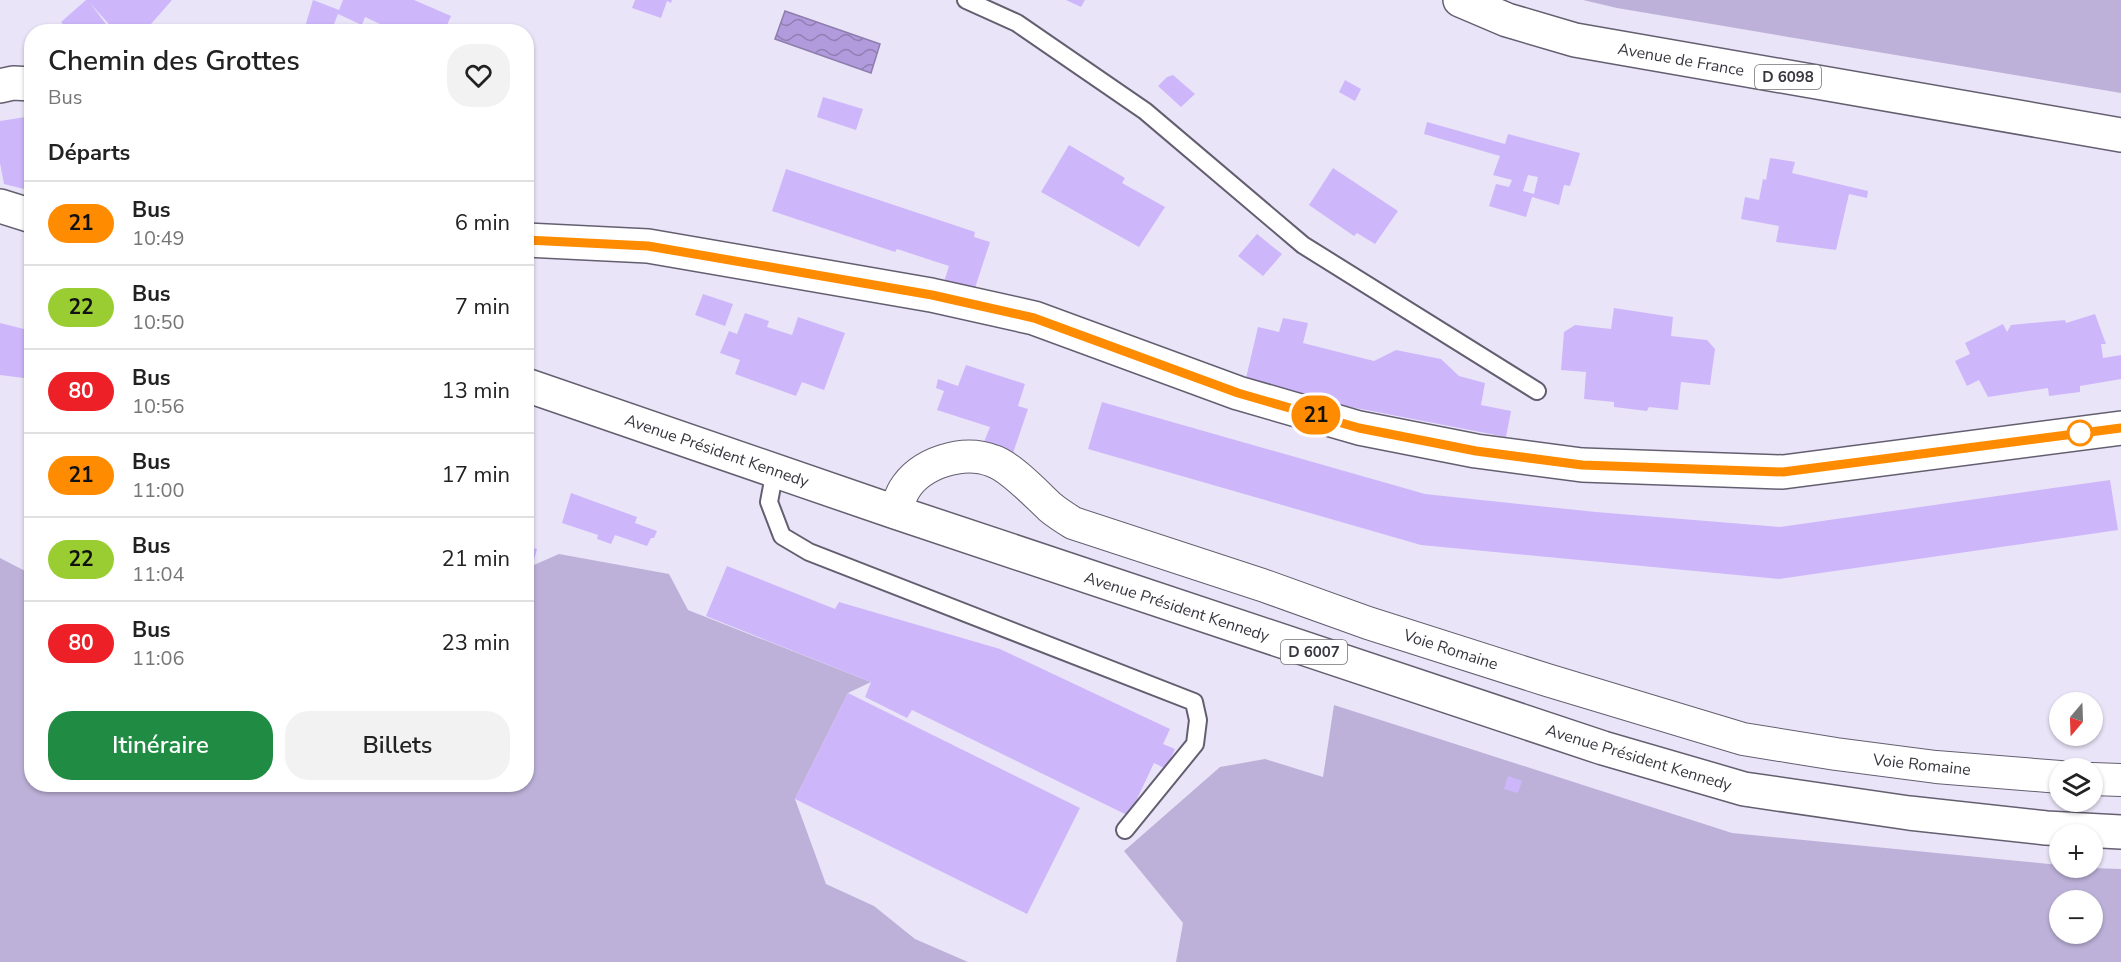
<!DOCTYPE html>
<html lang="fr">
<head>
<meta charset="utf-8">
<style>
	body { margin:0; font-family:"Nunito Sans",sans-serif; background:#f2f2f2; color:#222; height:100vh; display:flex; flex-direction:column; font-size:22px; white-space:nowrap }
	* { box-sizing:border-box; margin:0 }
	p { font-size:20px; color:#767676 }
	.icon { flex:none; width:33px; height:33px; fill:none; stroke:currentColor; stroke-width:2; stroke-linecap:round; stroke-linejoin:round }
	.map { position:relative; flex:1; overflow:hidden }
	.sheet { position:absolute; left:24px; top:24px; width:510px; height:768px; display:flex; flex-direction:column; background:#fff; border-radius:24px; box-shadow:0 2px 4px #0004 }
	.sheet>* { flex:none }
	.badge { padding:0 12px; border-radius:20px; font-size:21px; line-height:39px }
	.needle { width:39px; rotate:199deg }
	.fabs { position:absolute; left:2049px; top:692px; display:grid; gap:12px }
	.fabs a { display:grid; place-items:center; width:54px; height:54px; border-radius:50%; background:#fff; box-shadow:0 2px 4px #0004; font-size:30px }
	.map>.badge { position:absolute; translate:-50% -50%; box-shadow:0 0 0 3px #fff }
	h2 { padding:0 24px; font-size:22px; line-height:54px }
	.round { display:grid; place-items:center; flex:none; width:63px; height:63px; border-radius:24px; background:#f2f2f2 }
	.summary { display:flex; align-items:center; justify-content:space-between; height:102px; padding:0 24px }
	h1 { font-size:28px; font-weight:600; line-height:45px }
	.primary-button { display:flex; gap:12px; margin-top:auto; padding:12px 24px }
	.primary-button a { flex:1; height:69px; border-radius:24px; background:#208b43; color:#fff; font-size:24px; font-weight:600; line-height:69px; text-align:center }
	.primary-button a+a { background:#f2f2f2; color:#222 }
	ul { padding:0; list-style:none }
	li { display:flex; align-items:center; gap:18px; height:84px; padding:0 24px; border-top:2px solid #e0e0e0 }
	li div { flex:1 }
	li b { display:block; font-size:22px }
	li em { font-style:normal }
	li .badge { min-width:66px; font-weight:700; text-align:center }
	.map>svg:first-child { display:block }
	.green { fill:#bdb1d9; fill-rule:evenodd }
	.water { fill:url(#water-waves); stroke:#8d7dad; stroke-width:1.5 }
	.building { fill:#cdb7fa; fill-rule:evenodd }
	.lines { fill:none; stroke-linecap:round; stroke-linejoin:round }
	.service-casing { stroke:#645f70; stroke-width:20 }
	.minor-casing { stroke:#645f70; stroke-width:34 }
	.tertiary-casing { stroke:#645f70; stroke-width:36 }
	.primary-casing { stroke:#645f70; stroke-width:36 }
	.service { stroke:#fff; stroke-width:16 }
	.minor { stroke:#fff; stroke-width:32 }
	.tertiary { stroke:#fff; stroke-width:33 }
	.primary { stroke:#fff; stroke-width:33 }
	.line-casing { stroke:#fff; stroke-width:14 }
	.line { stroke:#ff8c00; stroke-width:9 }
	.stop-dot { fill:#fff; stroke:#ff8c00; stroke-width:3 }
	.labels { text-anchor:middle; stroke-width:6; stroke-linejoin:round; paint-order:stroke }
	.shield { fill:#fff; stroke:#747278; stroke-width:1.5 }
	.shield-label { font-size:15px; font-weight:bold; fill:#38363e }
	.street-label { font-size:16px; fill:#38363e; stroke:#fff }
</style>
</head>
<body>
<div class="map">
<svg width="2121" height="962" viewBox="0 0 2121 962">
	<defs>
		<pattern id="water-waves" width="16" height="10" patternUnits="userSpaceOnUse" patternTransform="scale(1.5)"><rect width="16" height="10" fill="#b19bdc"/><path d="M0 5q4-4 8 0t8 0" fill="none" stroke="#917fb4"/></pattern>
	</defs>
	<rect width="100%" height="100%" fill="#eae4f8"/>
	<path class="green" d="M1583,0H2121V93L1617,8Z
		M559,554L669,574L688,610L871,682L848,693L795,799L826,884L874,906L915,939L968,962H0V558L31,574L32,784H526L527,568Z
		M1334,705L1732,833L2059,865L2060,867L2121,869V962H1176L1183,923L1124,851L1220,767L1265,759L1323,777ZM2060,900H2092V933H2060Z"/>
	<path class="water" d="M785,11L880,44L871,73L775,39Z"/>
	<path class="building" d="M86,0H172L144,32L136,29L134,32H116L90,3L112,32H69L61,22Z
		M313,0L339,10L343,0H414L451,16L444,32H397L365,17L362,25L338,14L331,32H309L305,27Z
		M635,0H672L671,3L667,1L661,18L632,8Z
		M1066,0H1085L1081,7Z
		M1173,75L1195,94L1181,107L1158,86L1167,77Z
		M1345,80L1361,89L1355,101L1339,92Z
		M823,97L863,109L856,130L817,117Z
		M32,116V191L4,184L0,163V121Z
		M1427,122L1505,144L1508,134L1580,153L1570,186L1564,185L1559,205L1532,197L1526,217L1489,206L1496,184L1509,187L1512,180L1493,175L1500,156L1424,134ZM1528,175L1538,177L1534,194L1523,191Z
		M1069,145L1125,178L1122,183L1165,207L1139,247L1041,192Z
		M1770,158L1795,162L1792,173L1868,191L1867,198L1849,194L1836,250L1776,242L1779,226L1741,219L1745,197L1759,200L1763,179L1766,180Z
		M1333,168L1398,211L1375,244L1357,233L1354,236L1309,205Z
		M786,169L975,232L974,237L990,242L974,291L944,282L949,266L897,249L895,252L772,211Z
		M1257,234L1282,254L1263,276L1238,256Z
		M703,294L733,304L725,326L695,315Z
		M1614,308L1673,317L1671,336L1707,340L1715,349L1710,385L1681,382L1678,410L1649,407L1647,411L1614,407V402L1584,399L1586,372L1561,370L1564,332L1575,325L1611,329Z
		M745,313L769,321L767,327L792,335L798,317L845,333L824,390L802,382L796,396L735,374L740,360L720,353L729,331L737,334Z
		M2095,314L2106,344H2101L2103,358L2121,355V379L2080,386V392L2049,396L2048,388L1988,397L1979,380L1967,386L1955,361L1970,354L1965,343L2003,324L2007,332L2011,325L2065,320L2066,323Z
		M1283,318L1308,323L1303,343L1374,361L1396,350L1441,359L1459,376L1485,383L1481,405L1511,411L1506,437L1330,403L1246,378L1258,327L1279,332Z
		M0,323L32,331V379L0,375Z
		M966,365L1025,384L1018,406L1028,409L1012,456L982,447L990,427L937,410L944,391L936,388L938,379L958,386Z
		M1102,402L1425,494L1596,512L1780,527L2110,480L2118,530L1779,579L1421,545L1088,449Z
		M571,493L637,517L635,523L657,531L654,538H651L647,546L615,535L611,544L597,539L598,535L562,523Z
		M526,546L537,549L533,563L526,561Z
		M727,566L835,609L839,602L1000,649L1170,729L1163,744L1175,749L1166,769L1154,763L1129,816L912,710L907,718L865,697L871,682L706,616Z
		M848,693L1080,808L1027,914L795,799Z
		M1508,776L1522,781L1518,793L1504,789Z"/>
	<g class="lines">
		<defs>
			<path id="service" d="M966,0L1017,23L1145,111L1303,245L1537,391
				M775,470L769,502L782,536L809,552L1194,702L1198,720L1195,744L1125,830"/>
			<path id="minor" d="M895,512C898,505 900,497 904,490C920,463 963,449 993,461C1011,467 1036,494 1050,507C1057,513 1065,518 1073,523L1262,585L1368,623L1547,680L1743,739L1836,754L1936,767L2060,777
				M2092,779L2121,780"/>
			<path id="tertiary" d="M0,86L13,83L32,84
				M526,240L648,246L931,295L1034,318L1238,393L1359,428L1476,451L1582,465L1783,472L2121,428"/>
			<path id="primary" d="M1460,0L1507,20L1575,40L2121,135
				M0,206L32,216
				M526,385L895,512L1603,748L1744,789L1909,813L2046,828L2121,832"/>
		</defs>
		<use href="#service" class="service-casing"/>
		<use href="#minor" class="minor-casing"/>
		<use href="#tertiary" class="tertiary-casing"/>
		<use href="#primary" class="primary-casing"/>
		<use href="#service" class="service"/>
		<use href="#minor" class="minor"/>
		<use href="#tertiary" class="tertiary"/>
		<use href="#primary" class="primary"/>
	</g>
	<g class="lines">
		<defs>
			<path id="line" d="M526,240L648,246L932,295L1034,318L1238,393L1359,428L1476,451L1582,465L1783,472L2121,428"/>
		</defs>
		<use href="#line" class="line-casing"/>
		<use href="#line" class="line"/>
	</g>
	<circle class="stop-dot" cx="2080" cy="433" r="12"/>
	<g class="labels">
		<g class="shield">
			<rect x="1755" y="65" width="66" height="24" rx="4.5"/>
			<rect x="1281" y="640" width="66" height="24" rx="4.5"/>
		</g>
		<g class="shield-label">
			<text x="1788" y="82">D 6098</text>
			<text x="1314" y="657">D 6007</text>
		</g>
		<g class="street-label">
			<text transform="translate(1681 59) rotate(10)" y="6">Avenue de France</text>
			<text transform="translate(717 450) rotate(19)" y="6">Avenue Président Kennedy</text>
			<text transform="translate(1177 606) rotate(18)" y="6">Avenue Président Kennedy</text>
			<text transform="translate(1451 649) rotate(18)" y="6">Voie Romaine</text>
			<text transform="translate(1639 757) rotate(17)" y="6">Avenue Président Kennedy</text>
			<text transform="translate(1922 764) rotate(6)" y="6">Voie Romaine</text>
		</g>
	</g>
</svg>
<div class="fabs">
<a><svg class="needle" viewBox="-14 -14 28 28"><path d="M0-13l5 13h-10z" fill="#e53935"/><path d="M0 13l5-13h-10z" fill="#767676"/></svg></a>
<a><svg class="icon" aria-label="layers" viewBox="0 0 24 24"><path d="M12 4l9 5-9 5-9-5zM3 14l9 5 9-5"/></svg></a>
<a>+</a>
<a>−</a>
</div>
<b class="badge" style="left:1316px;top:415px;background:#ff8c00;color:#111">21</b>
<section class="sheet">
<div class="summary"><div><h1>Chemin des Grottes</h1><p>Bus</p></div><a class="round"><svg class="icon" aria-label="heart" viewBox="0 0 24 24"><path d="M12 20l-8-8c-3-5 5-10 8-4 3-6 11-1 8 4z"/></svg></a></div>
<h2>Départs</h2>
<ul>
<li><span class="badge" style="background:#ff8c00;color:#111">21</span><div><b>Bus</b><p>10:49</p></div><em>6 min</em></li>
<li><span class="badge" style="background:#9acd32;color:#111">22</span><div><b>Bus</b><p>10:50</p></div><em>7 min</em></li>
<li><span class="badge" style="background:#ed2028;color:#fff">80</span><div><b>Bus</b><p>10:56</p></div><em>13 min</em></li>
<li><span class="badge" style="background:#ff8c00;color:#111">21</span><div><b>Bus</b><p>11:00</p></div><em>17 min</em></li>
<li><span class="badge" style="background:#9acd32;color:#111">22</span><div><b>Bus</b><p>11:04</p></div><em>21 min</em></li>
<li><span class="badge" style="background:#ed2028;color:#fff">80</span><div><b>Bus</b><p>11:06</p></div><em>23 min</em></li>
</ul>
<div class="primary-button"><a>Itinéraire</a><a>Billets</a></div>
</section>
</div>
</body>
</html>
